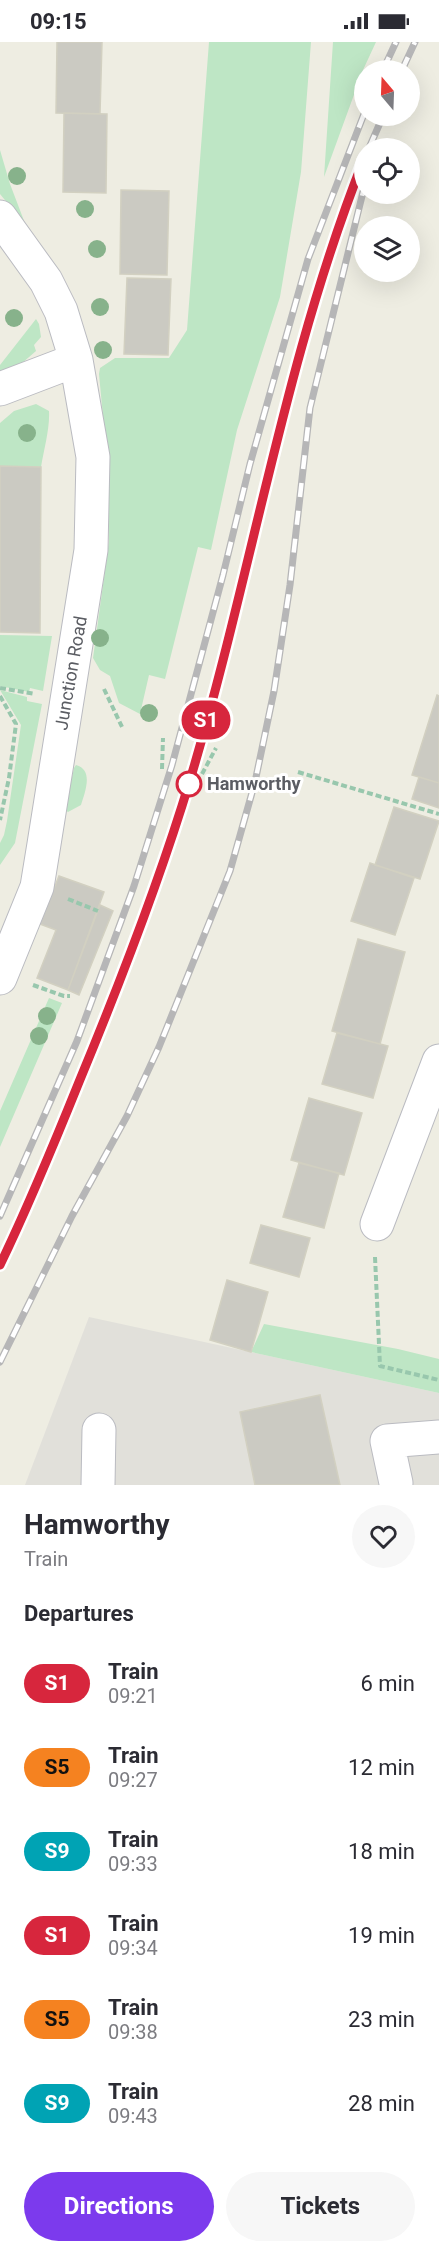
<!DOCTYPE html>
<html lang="en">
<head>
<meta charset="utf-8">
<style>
	body { margin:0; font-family:Roboto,sans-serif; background:#f7f7f7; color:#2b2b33; height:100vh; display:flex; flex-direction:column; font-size:22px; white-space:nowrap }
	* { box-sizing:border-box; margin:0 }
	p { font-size:20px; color:#7c7c81 }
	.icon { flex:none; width:33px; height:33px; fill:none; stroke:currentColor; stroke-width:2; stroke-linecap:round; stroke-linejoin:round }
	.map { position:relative; height:1443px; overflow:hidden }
	.drawer { display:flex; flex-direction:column; background:#fff; flex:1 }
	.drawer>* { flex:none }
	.badge { padding:0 12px; border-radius:20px; font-size:21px; line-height:39px }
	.needle { width:39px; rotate:341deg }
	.tools { position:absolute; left:354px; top:18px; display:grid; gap:12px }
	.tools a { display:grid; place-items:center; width:66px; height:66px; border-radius:50%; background:#fff; box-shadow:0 6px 24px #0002; font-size:30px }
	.map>.badge { position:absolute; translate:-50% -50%; box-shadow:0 0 0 3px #fff }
	h2 { padding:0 24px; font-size:22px; line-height:54px }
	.round { display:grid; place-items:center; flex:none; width:63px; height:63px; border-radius:32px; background:#f7f7f7 }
	.headline { display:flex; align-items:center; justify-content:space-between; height:102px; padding:0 24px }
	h1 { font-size:28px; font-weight:700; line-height:45px }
	.action { display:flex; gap:12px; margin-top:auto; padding:12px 24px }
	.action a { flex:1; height:69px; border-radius:36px; background:#7c3aed; color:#fff; font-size:24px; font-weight:700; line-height:69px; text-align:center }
	.action a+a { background:#f7f7f7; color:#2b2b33 }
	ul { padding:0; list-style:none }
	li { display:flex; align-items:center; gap:18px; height:84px; padding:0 24px }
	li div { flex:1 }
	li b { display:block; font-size:22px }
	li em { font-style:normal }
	li .badge { min-width:66px; font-weight:700; text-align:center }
	.status { display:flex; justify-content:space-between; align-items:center; height:42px; padding:0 30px; background:#fff; direction:ltr }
	.status svg { height:16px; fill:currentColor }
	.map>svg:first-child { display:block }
	.industrial { fill:#e1e0da }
	.green { fill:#bee6c5 }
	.building { fill:#cbcac2; stroke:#d2d0c1; stroke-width:1.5 }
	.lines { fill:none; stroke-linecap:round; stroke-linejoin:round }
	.minor-casing { stroke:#babbc1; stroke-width:35 }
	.path { stroke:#98c7ad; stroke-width:4; stroke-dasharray:6 3; stroke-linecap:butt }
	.minor { stroke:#fff; stroke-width:33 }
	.rail-casing { stroke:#b6b6b7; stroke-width:7 }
	.rail { stroke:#fff; stroke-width:4.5; stroke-dasharray:14; stroke-linecap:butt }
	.tree { fill:#87b28b }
	.line-casing { stroke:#fff; stroke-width:14 }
	.line { stroke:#d7263d; stroke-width:9 }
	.stop-dot { fill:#fff; stroke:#d7263d; stroke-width:3 }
	.labels { text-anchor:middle; stroke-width:6; stroke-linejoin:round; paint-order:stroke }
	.street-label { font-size:18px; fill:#5b5d63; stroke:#fff }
	.stop-label { font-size:18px; font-weight:bold; fill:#5b5d63; stroke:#fff; text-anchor:start }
</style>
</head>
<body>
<div class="status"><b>09:15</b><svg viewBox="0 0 49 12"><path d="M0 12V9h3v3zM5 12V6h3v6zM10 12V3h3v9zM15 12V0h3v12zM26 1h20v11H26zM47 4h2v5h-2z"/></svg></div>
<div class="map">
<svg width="439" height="1443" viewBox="0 0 439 1443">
	<rect width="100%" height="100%" fill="#eeede2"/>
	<path class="industrial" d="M89,1275L439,1351V1443H25Z"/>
	<path class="green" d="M209,0H311L301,130L280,255L237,388L211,508L198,505L165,637L149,633L140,672L119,661L110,634L100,628L93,616L109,499L108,428L99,332L100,326L115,316H169L187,288Z
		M333,0H376L363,28L324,135Z
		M0,108L10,142L26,184L0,152Z
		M36,277L39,282L41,295L34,303L36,309L21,322L0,334V323Z
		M36,362L49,369C50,386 44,407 41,425L0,424V381L14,369Z
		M0,593L52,594L43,649L30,646L29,650L0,644Z
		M0,648L27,655V659L42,662L15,801L0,823V801L4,793L7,779L21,683Z
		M76,723C94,728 85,750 81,763L68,770L65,768L74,726Z
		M49,956L62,961L0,1105V1069Z
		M264,1282L398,1307L439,1317V1351L251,1310Z"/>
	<path class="building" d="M57,0H102L100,72L56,71Z
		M64,71L107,72L106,151L63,150Z
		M121,148L169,149L167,233L120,232Z
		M127,236L171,237L168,313L124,312Z
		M0,424L41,425L40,591L0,590Z
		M437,653L439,654V741L412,733Z
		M419,735L439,741V766L412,757Z
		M394,765L439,779L420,837L375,823Z
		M370,821L414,836L395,893L351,879Z
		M59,834L104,850L68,948L37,936L56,888L40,882Z
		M100,863L113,869L79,953L68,948Z
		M358,897L405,910L380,1002L332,989Z
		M337,991L388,1004L373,1056L322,1042Z
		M309,1056L362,1071L344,1133L291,1118Z
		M299,1121L339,1131L324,1186L283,1175Z
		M261,1183L310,1196L299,1235L250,1221Z
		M227,1238L268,1250L251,1310L210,1298Z
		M320,1353L340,1443H255L240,1370Z"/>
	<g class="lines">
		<defs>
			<path id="minor" d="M0,175L46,239L61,269L76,318L93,415L91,508L44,802L37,845L0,936
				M0,347L76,318
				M377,1182L439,1019
				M396,1441L387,1399L439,1395
				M98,1443L99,1388"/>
		</defs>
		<use href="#minor" class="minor-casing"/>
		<path class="path" d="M0,646L35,652
			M104,647L123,687
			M0,654L16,682L9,736L0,778
			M162,727L163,696
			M298,730L439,772
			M202,732L216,706
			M68,857L98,869
			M33,943L64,954H70
			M375,1215L380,1324L439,1338"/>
		<use href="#minor" class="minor"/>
		<defs>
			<path id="rail" d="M383,28L396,0
				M402,28L415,0
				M369,106L383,74
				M0,1174L77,999L134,844L172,723L223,533L250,422L308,217L364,72
				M0,1223C37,1145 69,1066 101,986C134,904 165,822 190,738C251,531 284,317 364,117
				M0,1320L72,1174L127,1074L159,1005L230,829L255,740L274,649L290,543L310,366L364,146"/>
		</defs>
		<use href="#rail" class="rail-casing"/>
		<use href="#rail" class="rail"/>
	</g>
	<g class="tree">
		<circle cx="17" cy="134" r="9"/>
		<circle cx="85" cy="167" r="9"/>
		<circle cx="97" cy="207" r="9"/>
		<circle cx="100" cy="265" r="9"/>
		<circle cx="14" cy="276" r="9"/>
		<circle cx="103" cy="308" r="9"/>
		<circle cx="27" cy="391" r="9"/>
		<circle cx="100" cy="596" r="9"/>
		<circle cx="149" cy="671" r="9"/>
		<circle cx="47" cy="974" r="9"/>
		<circle cx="39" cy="994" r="9"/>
	</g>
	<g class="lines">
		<defs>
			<path id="line" d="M0,1223C29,1163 54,1102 79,1040C120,941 159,841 190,738C252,532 284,318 364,117"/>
		</defs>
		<use href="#line" class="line-casing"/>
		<use href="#line" class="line"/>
	</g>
	<circle class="stop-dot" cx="189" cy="742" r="12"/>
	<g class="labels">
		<g class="street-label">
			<text transform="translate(71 631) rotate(-80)" y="6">Junction Road</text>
		</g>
		<g class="stop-label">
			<text x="207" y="748">Hamworthy</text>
		</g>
	</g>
</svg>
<div class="tools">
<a><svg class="needle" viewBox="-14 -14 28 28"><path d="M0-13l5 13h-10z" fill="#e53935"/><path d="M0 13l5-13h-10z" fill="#7c7c81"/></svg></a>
<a><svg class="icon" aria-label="locate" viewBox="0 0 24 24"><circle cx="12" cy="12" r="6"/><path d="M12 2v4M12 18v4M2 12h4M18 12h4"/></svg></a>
<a><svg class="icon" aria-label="layers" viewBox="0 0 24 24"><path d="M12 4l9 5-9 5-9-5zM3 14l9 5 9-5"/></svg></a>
</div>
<b class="badge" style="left:206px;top:678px;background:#d7263d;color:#fff">S1</b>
</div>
<section class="drawer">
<div class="headline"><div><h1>Hamworthy</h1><p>Train</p></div><a class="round"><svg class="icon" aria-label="heart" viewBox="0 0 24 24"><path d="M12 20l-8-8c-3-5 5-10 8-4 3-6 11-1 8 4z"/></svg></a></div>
<h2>Departures</h2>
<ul>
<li><span class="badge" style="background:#d7263d;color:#fff">S1</span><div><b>Train</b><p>09:21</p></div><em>6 min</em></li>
<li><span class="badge" style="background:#f58220;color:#111">S5</span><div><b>Train</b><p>09:27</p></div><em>12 min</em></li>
<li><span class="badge" style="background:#00a3b4;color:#fff">S9</span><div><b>Train</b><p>09:33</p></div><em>18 min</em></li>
<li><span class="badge" style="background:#d7263d;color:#fff">S1</span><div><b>Train</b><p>09:34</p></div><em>19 min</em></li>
<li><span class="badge" style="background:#f58220;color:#111">S5</span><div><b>Train</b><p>09:38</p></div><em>23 min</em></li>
<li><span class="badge" style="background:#00a3b4;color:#fff">S9</span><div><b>Train</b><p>09:43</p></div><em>28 min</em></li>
</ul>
<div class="action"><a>Directions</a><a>Tickets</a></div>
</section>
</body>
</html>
